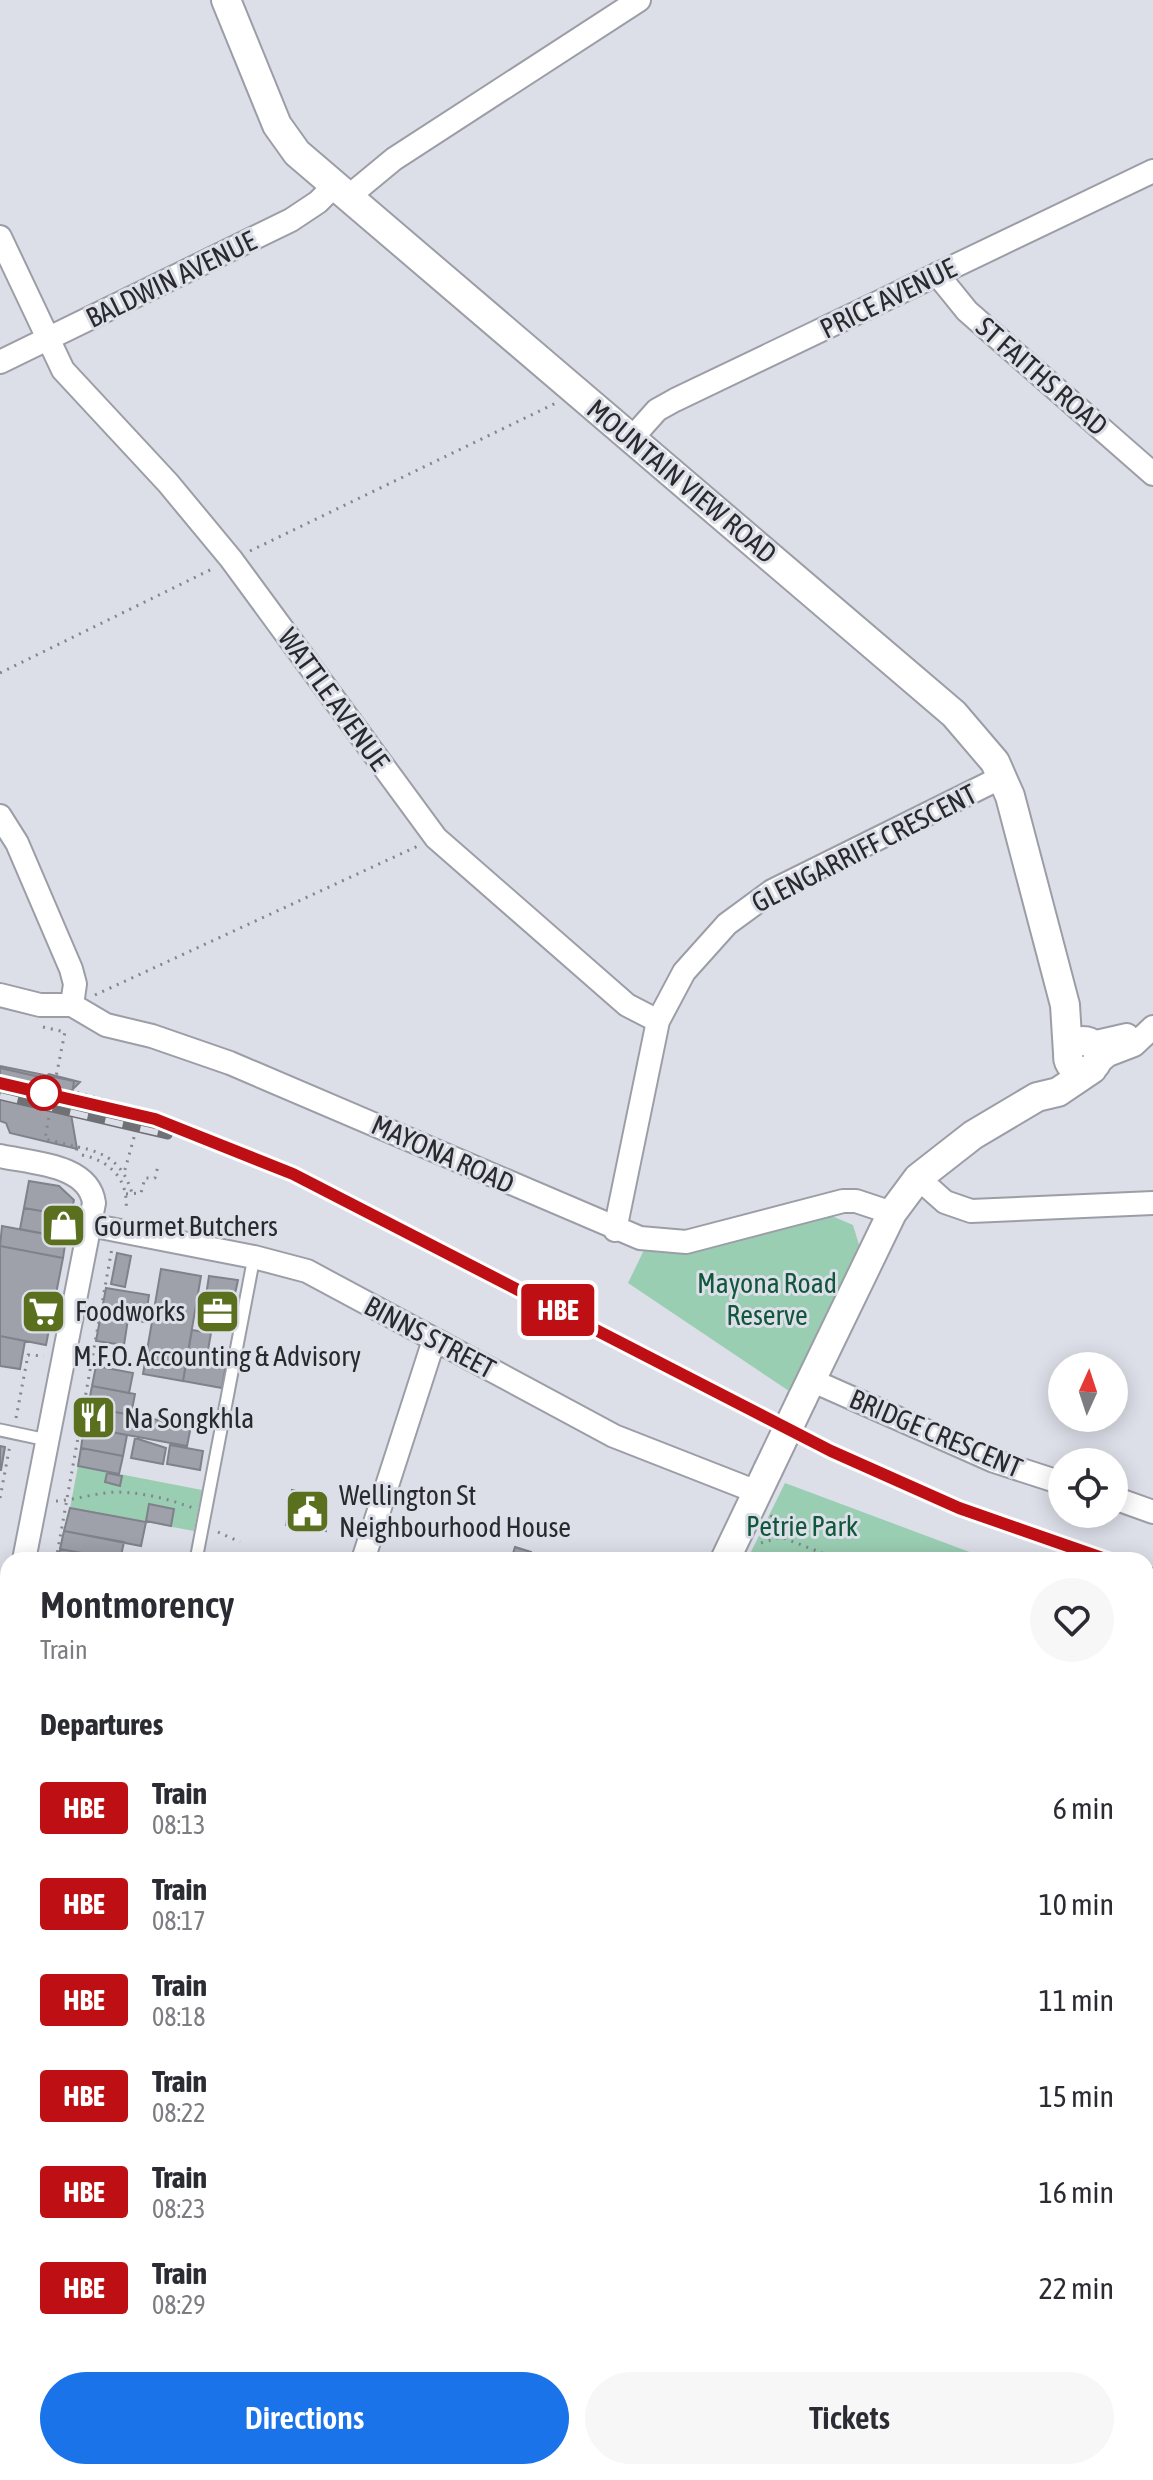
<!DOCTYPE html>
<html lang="en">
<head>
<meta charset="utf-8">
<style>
	body { margin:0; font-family:"Asap Condensed",sans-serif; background:#f7f7f7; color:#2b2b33; height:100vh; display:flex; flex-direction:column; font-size:30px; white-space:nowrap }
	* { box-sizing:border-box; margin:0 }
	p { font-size:26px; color:#7c7c81 }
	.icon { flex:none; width:44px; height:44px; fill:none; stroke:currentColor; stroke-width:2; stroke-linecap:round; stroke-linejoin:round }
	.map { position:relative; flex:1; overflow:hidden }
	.drawer { position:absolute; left:0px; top:1552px; width:1154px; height:928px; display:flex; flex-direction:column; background:#fff; border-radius:24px 24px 0 0; box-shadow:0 4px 20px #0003 }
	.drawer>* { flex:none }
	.badge { padding:0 16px; border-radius:6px; font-size:28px; line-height:52px }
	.needle { width:52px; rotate:3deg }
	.fabs { position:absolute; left:1048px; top:1352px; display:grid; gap:16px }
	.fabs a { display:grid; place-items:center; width:80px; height:80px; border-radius:50%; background:#fff; box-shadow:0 4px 20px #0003; font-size:40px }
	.map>.badge { position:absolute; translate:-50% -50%; box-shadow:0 0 0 4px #fff }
	h2 { padding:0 40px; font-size:30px; line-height:72px }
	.round { display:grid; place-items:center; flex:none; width:84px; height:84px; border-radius:42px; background:#f7f7f7 }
	.head { display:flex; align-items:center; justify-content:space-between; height:136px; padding:0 40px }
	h1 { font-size:38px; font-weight:600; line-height:60px }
	.cta { display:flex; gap:16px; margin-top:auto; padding:16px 40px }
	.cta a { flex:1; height:92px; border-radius:48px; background:#1a73e8; color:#fff; font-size:32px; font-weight:600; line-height:92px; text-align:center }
	.cta a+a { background:#f7f7f7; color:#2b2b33 }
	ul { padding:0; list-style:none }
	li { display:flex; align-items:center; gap:24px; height:96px; padding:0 40px }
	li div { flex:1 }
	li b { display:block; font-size:30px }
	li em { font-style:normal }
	li .badge { min-width:88px; font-weight:700; text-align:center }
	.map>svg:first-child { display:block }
	.green { fill:#9aceb3 }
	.building { fill:#9ea1a9; stroke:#7f828a; stroke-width:2 }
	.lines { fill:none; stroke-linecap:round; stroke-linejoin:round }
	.service-casing { stroke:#9c9ea7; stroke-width:15 }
	.minor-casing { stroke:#9c9ea7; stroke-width:26 }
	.tertiary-casing { stroke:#9c9ea7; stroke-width:32 }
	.path { stroke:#84868c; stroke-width:3; stroke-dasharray:2 6; stroke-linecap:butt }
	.service { stroke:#fff; stroke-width:11 }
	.minor { stroke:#fff; stroke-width:22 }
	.tertiary { stroke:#fff; stroke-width:28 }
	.rail-casing { stroke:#6f7176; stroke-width:9 }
	.rail { stroke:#dcdfe8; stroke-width:6; stroke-dasharray:18; stroke-linecap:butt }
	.tertiary-bridge-casing { stroke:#9c9ea7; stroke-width:32; stroke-linecap:butt }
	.tertiary-bridge { stroke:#fff; stroke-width:28 }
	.line-casing { stroke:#fff; stroke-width:18 }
	.line { stroke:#be1014; stroke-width:12 }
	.stop-dot { fill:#fff; stroke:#be1014; stroke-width:4 }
	.labels { text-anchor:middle; stroke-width:6; stroke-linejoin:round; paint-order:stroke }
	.street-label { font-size:28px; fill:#292a2d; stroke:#dcdfe8 }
	.poi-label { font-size:28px; fill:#292a2d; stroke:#dcdfe8; text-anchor:start }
	.park-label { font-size:28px; fill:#10573b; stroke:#dcdfe8 }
</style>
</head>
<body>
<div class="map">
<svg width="1153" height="2480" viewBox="0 0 1153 2480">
	<rect width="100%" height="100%" fill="#dcdfe8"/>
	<path class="green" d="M827,1214L853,1225L860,1248L792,1393L628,1283L644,1250L706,1248Z
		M78,1466L202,1490L194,1531L70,1508Z
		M785,1483L991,1560H747Z
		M1146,1611L1153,1613V1972L1146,1969Z"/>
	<path class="building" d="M0,1066L74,1081L72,1095L0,1079Z
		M0,1068L44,1078L49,1074L80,1082L67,1095L0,1079Z
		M0,1099L71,1114L77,1149L10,1133L6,1123L0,1121Z
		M29,1181L59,1186L74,1200L70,1216L24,1208Z
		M24,1208L70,1216L66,1238L20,1229Z
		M2,1226L66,1238L63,1258L0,1246Z
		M0,1246L63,1258L46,1345L0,1336Z
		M117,1253L131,1256L125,1287L111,1284Z
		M161,1269L201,1276L183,1381L143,1374Z
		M209,1276L238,1280L228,1326L202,1322Z
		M106,1288L149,1295L145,1322L128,1319L124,1345L96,1341Z
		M192,1330L211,1333L208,1350L228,1353L222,1388L183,1381Z
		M0,1336L25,1341L20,1369L0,1366Z
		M96,1366L133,1373L129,1393L92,1386Z
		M92,1386L135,1394L131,1415L88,1407Z
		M88,1407L191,1426L187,1446L84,1427Z
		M84,1427L127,1435L123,1456L81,1448Z
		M135,1438L166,1448L163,1464L131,1458Z
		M170,1445L203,1451L200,1470L167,1464Z
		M0,1446L5,1447L1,1470H0Z
		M81,1448L123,1456L119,1474L78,1466Z
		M107,1473L122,1476L120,1486L105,1482Z
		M292,1490L327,1498L326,1531L286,1525Z
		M149,1504L174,1509L171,1526L146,1521Z
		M70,1508L146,1522L141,1546L64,1531Z
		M64,1531L124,1542L120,1560L60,1549Z
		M515,1547L531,1552L529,1560H511Z
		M60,1549L120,1560H58Z"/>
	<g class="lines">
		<defs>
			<path id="service" d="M0,1430L47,1440
				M196,1560L254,1257
				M1146,1810L1153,1813
				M0,2215L8,2217"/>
			<path id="minor" d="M348,197L394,159L639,0
				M0,237L63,370L168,483L231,559L436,838L627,1005L658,1021
				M937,274L967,311L1153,474
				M0,362L291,220L318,202L335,185
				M632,438L657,410L675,400L1153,171
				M0,816L17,843L71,969L75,984L72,1005
				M0,995L40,1005H72L106,1025L152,1036L230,1063L640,1238L686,1242L843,1201H856L892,1213
				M1092,1043L1127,1035
				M1096,1065L1108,1055L1134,1045L1153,1027
				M0,1156C31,1163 89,1164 94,1203L24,1560
				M918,1178L945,1202L971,1211L1153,1203
				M90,1225L254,1257L307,1271L614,1436L757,1492
				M615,1230L658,1021L684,972L727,924L772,891L1002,777
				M811,1380L994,1461L1062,1483
				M1114,1498L1153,1512
				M363,1560L434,1340
				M0,1677L8,1637
				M0,2088L8,2045
				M289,2480L307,2472
				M373,2480L375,2472"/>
			<path id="tertiary" d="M226,0L277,125L297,153L954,714L995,762L1010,796L1065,1005L1068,1053
				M1068 1056a15 15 0 1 1 30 0a15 15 0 1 1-30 0Z
				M802,1399L892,1213L918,1178L973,1135L1037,1097L1058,1092L1092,1069
				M725,1560L768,1470
				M0,1806L8,1804
				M873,2472L886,2480
				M751,2480L752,2472"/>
		</defs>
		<use href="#service" class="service-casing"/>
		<use href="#minor" class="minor-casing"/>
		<use href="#tertiary" class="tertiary-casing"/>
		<path class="path" d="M250,551L556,403
			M0,673L214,568
			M95,995L418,846
			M43,1027L65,1032L53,1092
			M54,1087L142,1109L124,1173
			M50,1110L45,1139L77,1147L76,1153
			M78,1147C108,1153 123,1164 132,1193
			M82,1155C111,1161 129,1180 126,1211
			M126,1194L141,1193L145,1178H155L158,1166
			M16,1418L28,1355L44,1356
			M0,1498L10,1445
			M56,1501C76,1500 98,1492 118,1492C145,1493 169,1499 193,1508
			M771,1515L781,1537
			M218,1532L240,1542
			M761,1543L781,1537L840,1560
			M56,1560L112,1248"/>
		<use href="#service" class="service"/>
		<use href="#minor" class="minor"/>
		<use href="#tertiary" class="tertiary"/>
		<defs>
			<path id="rail" d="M0,1083L155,1119L293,1174L831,1451L959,1508L1108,1560
				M0,1096L168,1135
				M1146,1570L1153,1572"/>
		</defs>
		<use href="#rail" class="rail-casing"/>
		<use href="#rail" class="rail"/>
		<defs>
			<path id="tertiary-bridge" d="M768,1470L802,1399"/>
		</defs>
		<use href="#tertiary-bridge" class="tertiary-bridge-casing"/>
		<use href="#tertiary-bridge" class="tertiary-bridge"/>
	</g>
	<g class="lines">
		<defs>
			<path id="line" d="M0,1083L155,1119L293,1174L831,1451L959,1508L1108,1560"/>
		</defs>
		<use href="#line" class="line-casing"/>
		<use href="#line" class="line"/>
	</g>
	<defs>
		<symbol id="shop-square" viewBox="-11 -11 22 22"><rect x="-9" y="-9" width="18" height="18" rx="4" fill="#5b701f" stroke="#dcdfe8"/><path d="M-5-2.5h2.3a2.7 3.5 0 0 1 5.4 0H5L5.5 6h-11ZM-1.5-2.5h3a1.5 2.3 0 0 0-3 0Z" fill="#fff"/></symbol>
		<symbol id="supermarket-square" viewBox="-11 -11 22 22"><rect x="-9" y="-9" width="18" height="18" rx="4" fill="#5b701f" stroke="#dcdfe8"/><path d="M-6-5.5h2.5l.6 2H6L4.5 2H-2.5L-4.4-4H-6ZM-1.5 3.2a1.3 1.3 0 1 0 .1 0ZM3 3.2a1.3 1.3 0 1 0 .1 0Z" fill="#fff"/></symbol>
		<symbol id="office-square" viewBox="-11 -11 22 22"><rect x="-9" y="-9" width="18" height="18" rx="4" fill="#5b701f" stroke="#dcdfe8"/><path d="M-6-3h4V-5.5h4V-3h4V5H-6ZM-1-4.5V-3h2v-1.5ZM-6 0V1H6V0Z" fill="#fff"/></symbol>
		<symbol id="restaurant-square" viewBox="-11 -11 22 22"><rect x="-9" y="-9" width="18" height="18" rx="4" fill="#5b701f" stroke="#dcdfe8"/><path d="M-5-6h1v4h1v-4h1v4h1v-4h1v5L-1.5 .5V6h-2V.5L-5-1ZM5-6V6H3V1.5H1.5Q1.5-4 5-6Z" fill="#fff"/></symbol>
		<symbol id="civic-square" viewBox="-11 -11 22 22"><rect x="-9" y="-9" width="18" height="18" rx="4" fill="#5b701f" stroke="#dcdfe8"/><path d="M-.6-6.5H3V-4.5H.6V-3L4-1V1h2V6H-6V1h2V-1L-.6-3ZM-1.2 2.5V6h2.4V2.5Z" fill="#fff"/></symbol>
	</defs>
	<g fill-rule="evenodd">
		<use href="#shop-square" x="38" y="1200" width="51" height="51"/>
		<use href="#supermarket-square" x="18" y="1286" width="51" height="51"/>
		<use href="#office-square" x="192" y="1286" width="51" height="51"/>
		<use href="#restaurant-square" x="68" y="1392" width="51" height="51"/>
		<use href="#civic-square" x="282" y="1486" width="51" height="51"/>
	</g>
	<circle class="stop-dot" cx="44" cy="1093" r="16"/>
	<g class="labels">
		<g class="street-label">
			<text transform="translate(171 279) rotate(-26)" y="10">BALDWIN AVENUE</text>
			<text transform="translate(888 298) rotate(-26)" y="10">PRICE AVENUE</text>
			<text transform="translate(1042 376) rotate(41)" y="10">ST FAITHS ROAD</text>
			<text transform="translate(682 481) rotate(40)" y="10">MOUNTAIN VIEW ROAD</text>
			<text transform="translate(334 699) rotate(54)" y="10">WATTLE AVENUE</text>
			<text transform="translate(864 848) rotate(-27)" y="10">GLENGARRIFF CRESCENT</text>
			<text transform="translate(443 1154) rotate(24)" y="10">MAYONA ROAD</text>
			<text transform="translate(430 1337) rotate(28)" y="10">BINNS STREET</text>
			<text transform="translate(936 1433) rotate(23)" y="10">BRIDGE CRESCENT</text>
		</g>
		<g class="poi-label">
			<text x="94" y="1236">Gourmet Butchers</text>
			<text x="75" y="1321">Foodworks</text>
			<text x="217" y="1366" text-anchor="middle">M.F.O. Accounting &amp; Advisory</text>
			<text x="124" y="1428">Na Songkhla</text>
			<text x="339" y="1505">Wellington St<tspan x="339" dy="32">Neighbourhood House</tspan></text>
		</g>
		<g class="park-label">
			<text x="767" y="1293">Mayona Road<tspan x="767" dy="32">Reserve</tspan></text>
			<text x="802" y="1536">Petrie Park</text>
		</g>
	</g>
</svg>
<div class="fabs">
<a><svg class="needle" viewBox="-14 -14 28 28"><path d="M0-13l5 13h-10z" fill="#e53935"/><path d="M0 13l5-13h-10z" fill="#7c7c81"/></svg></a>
<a><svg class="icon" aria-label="locate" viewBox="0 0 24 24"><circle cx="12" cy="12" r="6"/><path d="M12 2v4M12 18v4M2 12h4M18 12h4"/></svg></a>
</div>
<b class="badge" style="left:558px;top:1310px;background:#be1014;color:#fff">HBE</b>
<section class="drawer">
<div class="head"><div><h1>Montmorency</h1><p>Train</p></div><a class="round"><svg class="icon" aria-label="heart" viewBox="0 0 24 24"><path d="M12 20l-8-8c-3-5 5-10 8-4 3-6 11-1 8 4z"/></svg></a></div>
<h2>Departures</h2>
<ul>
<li><span class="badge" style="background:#be1014;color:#fff">HBE</span><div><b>Train</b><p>08:13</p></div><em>6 min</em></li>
<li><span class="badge" style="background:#be1014;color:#fff">HBE</span><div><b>Train</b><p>08:17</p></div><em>10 min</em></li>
<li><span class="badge" style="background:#be1014;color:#fff">HBE</span><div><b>Train</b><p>08:18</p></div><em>11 min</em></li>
<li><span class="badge" style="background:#be1014;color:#fff">HBE</span><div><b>Train</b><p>08:22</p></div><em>15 min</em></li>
<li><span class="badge" style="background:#be1014;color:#fff">HBE</span><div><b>Train</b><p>08:23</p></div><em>16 min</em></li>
<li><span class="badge" style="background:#be1014;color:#fff">HBE</span><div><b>Train</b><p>08:29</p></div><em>22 min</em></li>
</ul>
<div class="cta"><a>Directions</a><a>Tickets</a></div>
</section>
</div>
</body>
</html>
